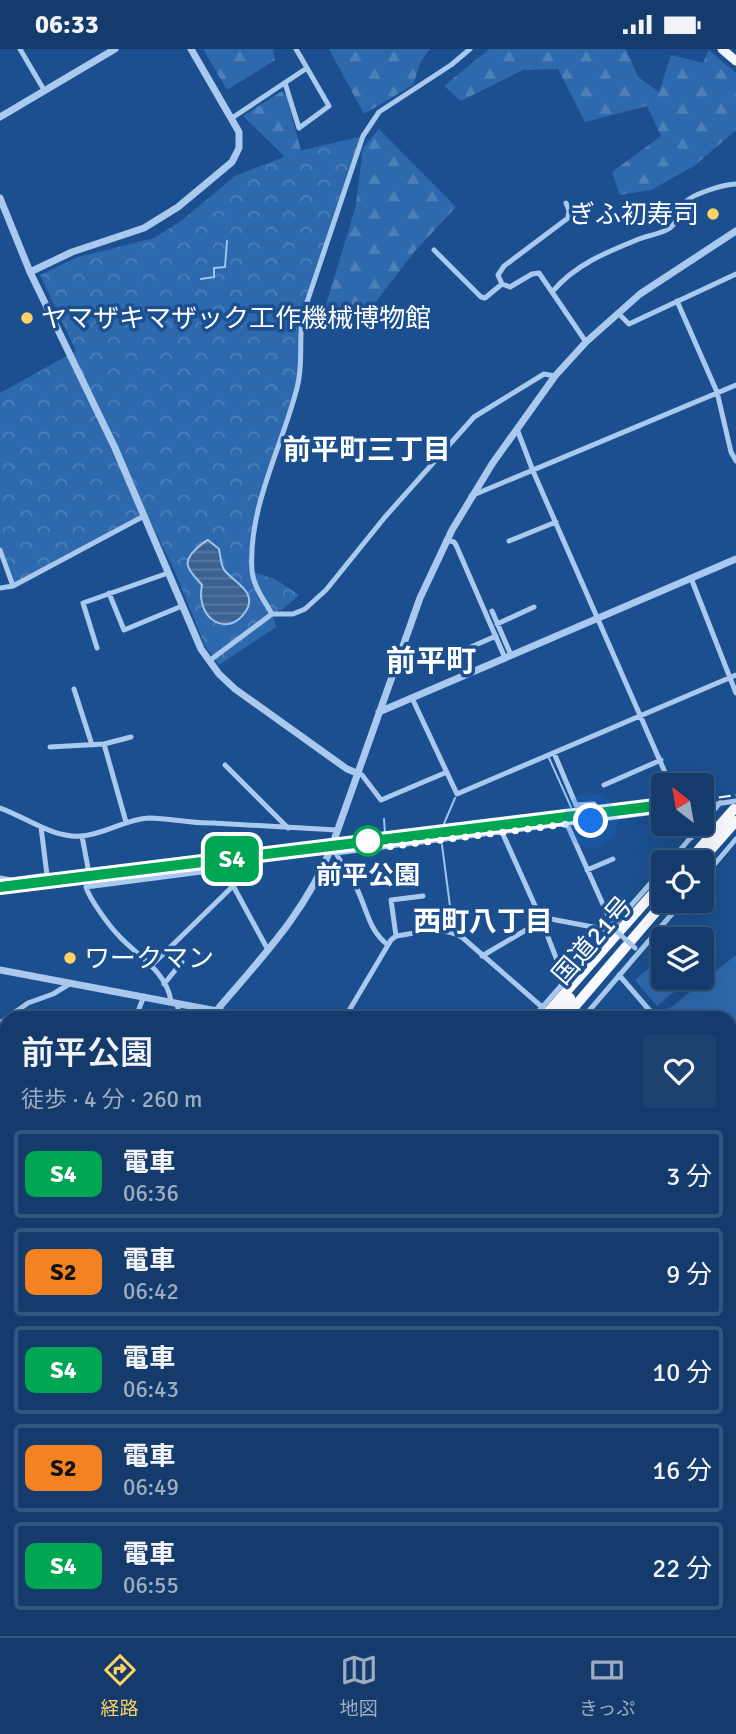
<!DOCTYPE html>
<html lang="ja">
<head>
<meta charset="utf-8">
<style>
	body { margin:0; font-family:Signika,"Noto Sans JP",sans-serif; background:#1d4271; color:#f1f3f6; height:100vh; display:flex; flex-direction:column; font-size:26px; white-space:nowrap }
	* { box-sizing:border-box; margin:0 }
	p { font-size:23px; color:#9dadc1 }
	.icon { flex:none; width:38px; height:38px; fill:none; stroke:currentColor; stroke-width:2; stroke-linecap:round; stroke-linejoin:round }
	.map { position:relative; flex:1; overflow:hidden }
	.details { position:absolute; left:0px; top:962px; width:737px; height:625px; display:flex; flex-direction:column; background:#143b6b; border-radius:21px 21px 0 0; box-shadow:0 7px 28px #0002,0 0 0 2px #33557e }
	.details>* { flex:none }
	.badge { padding:0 14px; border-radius:10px; font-size:24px; line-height:46px }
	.needle { width:46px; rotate:329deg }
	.controls { position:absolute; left:651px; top:724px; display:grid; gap:14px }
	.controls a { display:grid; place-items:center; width:63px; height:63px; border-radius:7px; background:#143b6b; box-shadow:0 7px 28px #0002,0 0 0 2px #33557e; font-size:35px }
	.you { position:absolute; width:35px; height:35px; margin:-18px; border:5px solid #fff; border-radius:50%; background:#1a73e8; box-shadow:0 0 0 10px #1a73e833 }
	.map>.badge { position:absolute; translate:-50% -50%; box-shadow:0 0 0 4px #fff }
	.round { display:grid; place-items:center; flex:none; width:74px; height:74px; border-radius:7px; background:#1d4271 }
	.headline { display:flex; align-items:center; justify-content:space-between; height:119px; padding:0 21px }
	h1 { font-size:33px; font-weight:600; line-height:52px }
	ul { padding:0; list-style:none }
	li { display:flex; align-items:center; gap:21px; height:88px; margin:0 14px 10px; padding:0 7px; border:4px solid #33557e; border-radius:7px }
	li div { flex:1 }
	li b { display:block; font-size:26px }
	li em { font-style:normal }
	li .badge { min-width:77px; font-weight:700; text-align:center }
	.status { display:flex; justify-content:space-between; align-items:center; height:49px; padding:0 35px; background:#143b6b; direction:ltr }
	.status svg { height:19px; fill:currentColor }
	.tab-bar { display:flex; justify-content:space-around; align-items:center; height:98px; border-top:2px solid #33557e; background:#143b6b; font-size:19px; color:#9dadc1 }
	.tab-bar a { display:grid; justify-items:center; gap:4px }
	.tab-bar .on { color:#ffd166 }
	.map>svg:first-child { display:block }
	.grass { fill:#2e69ad }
	.forest { fill:url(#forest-firs) }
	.cemetery { fill:url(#cemetery-stones) }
	.park { fill:url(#park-crowns) }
	.water { fill:url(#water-rules); stroke:#9cc4f0; stroke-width:2 }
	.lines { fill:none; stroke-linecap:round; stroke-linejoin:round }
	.stream { stroke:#9cc4f0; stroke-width:2 }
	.minor { stroke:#a9c9ee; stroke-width:5 }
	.tertiary { stroke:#a9c9ee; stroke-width:7 }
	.primary { stroke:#f0f6ff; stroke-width:9 }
	.trunk { stroke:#f8faff; stroke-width:10 }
	.rail { stroke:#fff; stroke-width:2; stroke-dasharray:12 5; stroke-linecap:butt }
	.minor-bridge { stroke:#a9c9ee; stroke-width:5 }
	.line-casing { stroke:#fff; stroke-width:16 }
	.line { stroke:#00a651; stroke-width:10 }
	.walk { stroke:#fff; stroke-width:7; stroke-dasharray:0 12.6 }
	.poi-dot { fill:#ffd166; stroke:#1b4f8f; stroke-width:2.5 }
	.stop-dot { fill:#fff; stroke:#00a651; stroke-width:3.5 }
	.labels { text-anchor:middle; stroke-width:7; stroke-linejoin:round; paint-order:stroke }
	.poi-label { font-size:26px; fill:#fff; stroke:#1b4f8f; text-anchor:start }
	.stop-label { font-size:26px; font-weight:bold; fill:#fff; stroke:#1b4f8f }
	.street-label { font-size:26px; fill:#fff; stroke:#1b4f8f }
	.neighbourhood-label { font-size:28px; font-weight:bold; fill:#fff; stroke:#1b4f8f }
	.quarter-label { font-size:30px; font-weight:bold; fill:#fff; stroke:#1b4f8f }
</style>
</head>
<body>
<div class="status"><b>06:33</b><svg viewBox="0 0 49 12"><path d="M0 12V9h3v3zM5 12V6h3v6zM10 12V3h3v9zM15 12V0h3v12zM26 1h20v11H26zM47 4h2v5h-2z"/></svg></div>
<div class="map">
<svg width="736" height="1587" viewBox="0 0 736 1587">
	<defs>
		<pattern id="forest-firs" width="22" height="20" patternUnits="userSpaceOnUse" patternTransform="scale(1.75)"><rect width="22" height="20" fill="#2e69ad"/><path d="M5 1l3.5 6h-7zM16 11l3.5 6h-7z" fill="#4d80b9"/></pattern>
		<pattern id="cemetery-stones" width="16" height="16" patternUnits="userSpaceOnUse" patternTransform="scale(1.75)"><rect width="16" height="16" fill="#2e69ad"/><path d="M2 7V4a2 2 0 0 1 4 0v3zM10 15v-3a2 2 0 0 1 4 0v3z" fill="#4d80b9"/></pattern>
		<pattern id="park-crowns" width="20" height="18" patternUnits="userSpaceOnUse" patternTransform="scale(1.75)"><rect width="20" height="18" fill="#2e69ad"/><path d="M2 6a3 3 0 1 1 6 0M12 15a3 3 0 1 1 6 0" fill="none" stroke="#4d80b9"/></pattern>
		<pattern id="water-rules" width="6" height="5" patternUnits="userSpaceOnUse" patternTransform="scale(1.75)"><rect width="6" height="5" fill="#3c6290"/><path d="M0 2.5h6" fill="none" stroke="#597aa1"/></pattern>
	</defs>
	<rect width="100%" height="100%" fill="#1b4f8f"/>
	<path class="grass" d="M736,906V1000L730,1005V970L670,969L665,963Z
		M663,907V929H691L657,957L635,931Z"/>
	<path class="forest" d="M203,0H273L275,11L227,41Z
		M329,0H430L421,12L413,36L364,65Z
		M489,0H626L638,28L659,43L671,6L703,14L709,1L736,24V81L694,117L651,141L620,146L612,123L661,87L647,57L585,73L558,20L523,21L461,52L444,37Z
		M282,42L286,46L303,109L291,114L243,67Z
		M379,80L456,158L415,202L355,280L322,269L356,156L363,99Z"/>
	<path class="cemetery" d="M730,1330L736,1335V1383L730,1382Z"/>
	<path class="park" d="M363,87L303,265L302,315L254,484L252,523L275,530L299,546L283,560L272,565L276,578L219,616L205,597L175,523L146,463L13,537L0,501V344L76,302L40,226L78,208L154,189L181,172L235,127L299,102Z"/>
	<path class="water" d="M208,491L219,500C221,508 220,516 225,522C234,533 258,543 246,562C228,590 195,570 202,536C192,524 180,516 194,502C199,497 202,494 208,491Z"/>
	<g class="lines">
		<path class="stream" d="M201,230L214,228V219L225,218L227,192
			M549,709L571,758
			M384,770L385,785
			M443,777L455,749
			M442,796L453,880
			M172,1587L176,1580"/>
		<path class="minor" d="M20,0L44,41
			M296,0L307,19
			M232,69L307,19L329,57L299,79L285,34
			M566,154L569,161L568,169L504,217L498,226L502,235L510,238L532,225L539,224L586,293
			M434,201L481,248L485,249L502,235
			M553,242C576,215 607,203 639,190C649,186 661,185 670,179C678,173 678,165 683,156C688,146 724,135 736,135
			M677,252L717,343L731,403L736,412
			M618,264L629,275L736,225
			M517,380L533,422L671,737
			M471,447L736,336
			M446,491L454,493L456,496L505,609
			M509,492L556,473
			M0,501L13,537
			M691,529L736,644
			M0,539L13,537L144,467
			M109,544L124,581L182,557
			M492,562L511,606
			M272,565C264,551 253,537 252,521C248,458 282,398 297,339C304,314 298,290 303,265L363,87L379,63L451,16L470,0
			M497,575L534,558
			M97,599L83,554L168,524
			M448,608L496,587
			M209,612L272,565H293L305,560L326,541L385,468L474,368L544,325L555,327
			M74,640L92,696
			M412,649L457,745L736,626
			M104,695L126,773
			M50,698L104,695L131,688
			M554,704L576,756L594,755
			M225,716L288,779
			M357,724L362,726L381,751L447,723
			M604,736L661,711
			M702,757L736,752
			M0,759C26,768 52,789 81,787C104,786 125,770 149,769C171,769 191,775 213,774L337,781
			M567,775L614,880
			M686,775L691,789
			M502,783L541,870L565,932
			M82,787L88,819
			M330,803L336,804L663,762
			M336,804C342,816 350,827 356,838C367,859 368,881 388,896
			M669,814L720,754
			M587,821L613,810
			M0,829L11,831L47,826L41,778
			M702,830L736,790
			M540,868L609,881
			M396,887L391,851L423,847
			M482,907L526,881L543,875
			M152,916L234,836
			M619,926L657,970
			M164,935L182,913L168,900
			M171,952C166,922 139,908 120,888C110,878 90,851 86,838L224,820L268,901
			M177,954L178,960L184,970
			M135,970L144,947
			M344,970L391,891L396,887C418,884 443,876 463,889L542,958
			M532,970L663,820
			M582,970L683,852
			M0,974L28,954L53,945L71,934
			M730,1043L736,1046
			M0,1055L7,1059
			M0,1068L7,1063
			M0,1118L7,1108
			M730,1131L736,1134
			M730,1145L736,1142
			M730,1232L736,1220
			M0,1240L7,1229
			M730,1280L736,1281
			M0,1341L7,1328
			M0,1404L6,1393
			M7,1460L2,1467L7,1472
			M122,1580L133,1587
			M596,1580L605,1587
			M684,1580L688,1587
			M38,1587L42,1580
			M83,1587L86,1580
			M451,1587L452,1580
			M583,1587L590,1580
			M653,1587L666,1580"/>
		<path class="tertiary" d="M0,68L115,0
			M0,149L30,223L115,399L201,600L219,625L235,640L347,720L357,724
			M30,223L72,203L144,179L178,158L232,113L239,99V83L191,0
			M379,663L736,510
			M0,921L259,970
			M217,961C262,908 306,863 332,797L420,549L452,481L492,415L555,327L586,293L640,245L736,182
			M730,1091L736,1093
			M257,1587L262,1580"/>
		<path class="primary" d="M722,0L736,12"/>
		<path class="trunk" d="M687,814L734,760
			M699,814L736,772
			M542,970L663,833
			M552,970L570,949
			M564,970L665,852
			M0,1518L7,1515
			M0,1531L7,1528"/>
		<path class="rail" d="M702,751L736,746
			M0,838L663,756
			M730,1522L736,1479
			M720,1587L721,1580"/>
		<path class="minor-bridge" d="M615,881L635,899"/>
	</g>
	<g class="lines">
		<defs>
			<path id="line" d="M0,838L663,756"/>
		</defs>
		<use href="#line" class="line-casing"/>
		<use href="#line" class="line"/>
		<path class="walk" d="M368,792L363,801L591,772"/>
	</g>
	<g class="poi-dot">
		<circle cx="713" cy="165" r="7"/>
		<circle cx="27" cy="269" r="7"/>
		<circle cx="70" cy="909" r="7"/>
	</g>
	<circle class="stop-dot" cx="368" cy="792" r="14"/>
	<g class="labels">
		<g class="poi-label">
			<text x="699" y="174" text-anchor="end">ぎふ初寿司</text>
			<text x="41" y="278">ヤマザキマザック工作機械博物館</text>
			<text x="84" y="918">ワークマン</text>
		</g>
		<g class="stop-label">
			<text x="368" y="835">前平公園</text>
		</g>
		<g class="street-label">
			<text transform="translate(592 891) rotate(-49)" y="9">国道21号</text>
		</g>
		<g class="neighbourhood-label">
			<text x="367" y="410">前平町三丁目</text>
			<text x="483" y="882">西町八丁目</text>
		</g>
		<g class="quarter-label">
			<text x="431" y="622">前平町</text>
		</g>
	</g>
</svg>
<div class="controls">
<a><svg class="needle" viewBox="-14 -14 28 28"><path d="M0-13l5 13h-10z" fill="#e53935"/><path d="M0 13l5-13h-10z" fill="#9dadc1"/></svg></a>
<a><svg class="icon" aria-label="locate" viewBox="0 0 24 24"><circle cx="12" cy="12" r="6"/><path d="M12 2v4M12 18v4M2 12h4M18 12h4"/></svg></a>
<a><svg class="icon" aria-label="layers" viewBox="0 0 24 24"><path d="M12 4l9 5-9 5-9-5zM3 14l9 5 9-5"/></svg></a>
</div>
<div class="you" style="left:591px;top:772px"></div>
<b class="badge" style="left:232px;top:810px;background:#00a651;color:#fff">S4</b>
<section class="details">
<div class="headline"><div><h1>前平公園</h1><p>徒歩 · 4 分 · 260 m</p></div><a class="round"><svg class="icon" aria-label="heart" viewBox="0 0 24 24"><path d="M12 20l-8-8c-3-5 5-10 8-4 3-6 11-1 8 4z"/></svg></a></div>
<ul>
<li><span class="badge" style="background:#00a651;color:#fff">S4</span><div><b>電車</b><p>06:36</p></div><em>3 分</em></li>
<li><span class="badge" style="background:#f58220;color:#111">S2</span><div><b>電車</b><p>06:42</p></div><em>9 分</em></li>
<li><span class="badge" style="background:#00a651;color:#fff">S4</span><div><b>電車</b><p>06:43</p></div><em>10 分</em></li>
<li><span class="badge" style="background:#f58220;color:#111">S2</span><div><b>電車</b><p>06:49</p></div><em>16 分</em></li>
<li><span class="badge" style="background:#00a651;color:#fff">S4</span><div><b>電車</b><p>06:55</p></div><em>22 分</em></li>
</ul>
</section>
</div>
<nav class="tab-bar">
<a class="on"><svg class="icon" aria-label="directions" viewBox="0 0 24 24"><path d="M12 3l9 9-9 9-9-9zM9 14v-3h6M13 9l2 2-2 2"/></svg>経路</a>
<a><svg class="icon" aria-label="map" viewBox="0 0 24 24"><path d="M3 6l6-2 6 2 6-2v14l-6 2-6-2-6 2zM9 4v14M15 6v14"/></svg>地図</a>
<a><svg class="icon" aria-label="tickets" viewBox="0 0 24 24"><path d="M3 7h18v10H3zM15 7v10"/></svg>きっぷ</a>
</nav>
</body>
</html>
